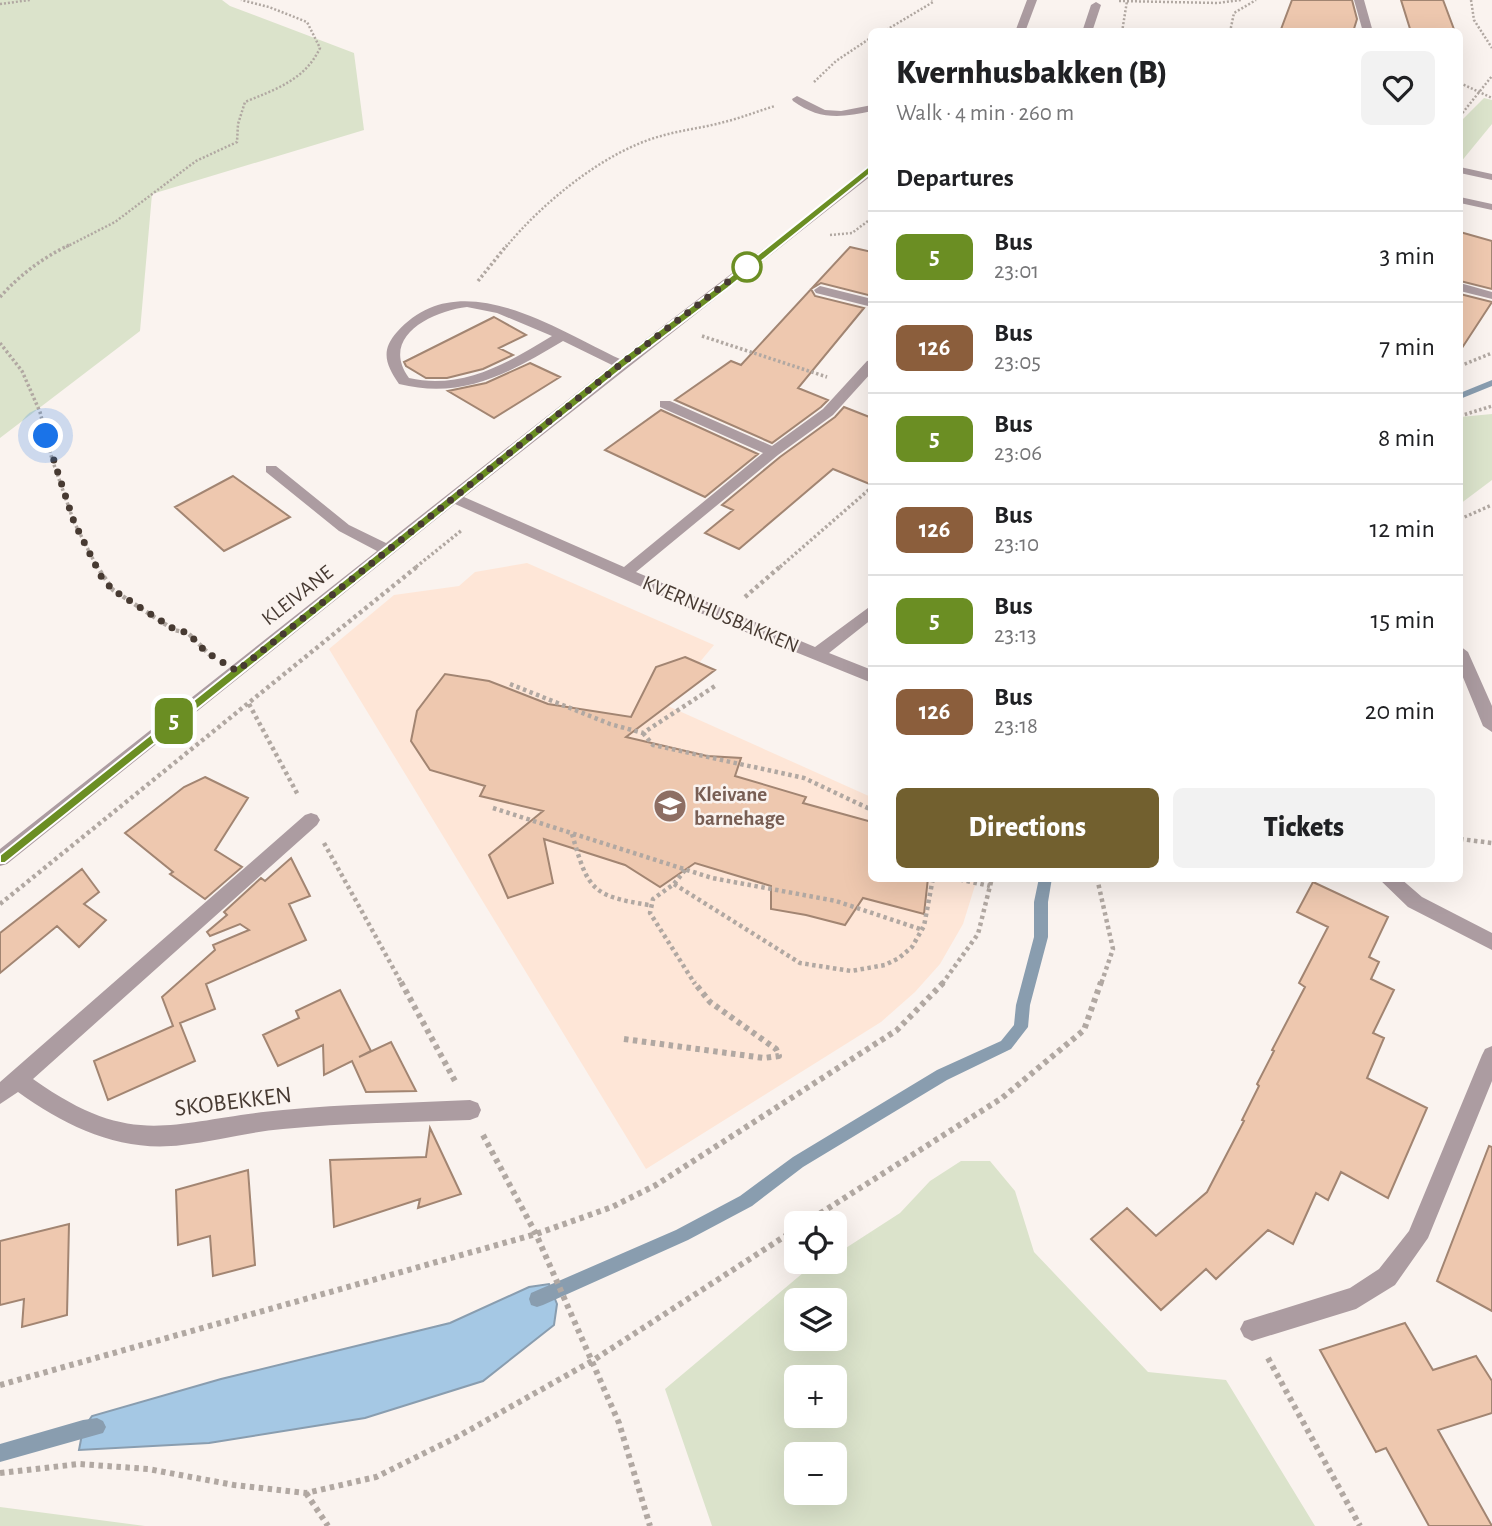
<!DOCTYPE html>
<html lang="en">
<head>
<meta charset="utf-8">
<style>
	body { margin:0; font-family:"Alegreya Sans",sans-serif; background:#f2f2f2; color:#202124; height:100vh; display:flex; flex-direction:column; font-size:26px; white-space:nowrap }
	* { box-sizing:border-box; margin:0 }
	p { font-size:23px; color:#757577 }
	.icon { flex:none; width:38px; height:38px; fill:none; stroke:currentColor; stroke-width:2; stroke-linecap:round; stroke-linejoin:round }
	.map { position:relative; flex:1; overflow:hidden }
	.sheet { position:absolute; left:868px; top:28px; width:595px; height:854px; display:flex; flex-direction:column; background:#fff; border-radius:10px; box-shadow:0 7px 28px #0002 }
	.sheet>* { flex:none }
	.badge { padding:0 14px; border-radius:10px; font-size:24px; line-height:46px }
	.fabs { position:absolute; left:784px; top:1211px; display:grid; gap:14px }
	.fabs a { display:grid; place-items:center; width:63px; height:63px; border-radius:10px; background:#fff; box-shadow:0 7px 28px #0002; font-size:35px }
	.you { position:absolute; width:35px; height:35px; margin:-18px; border:5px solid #fff; border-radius:50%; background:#1a73e8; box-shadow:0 0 0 10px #1a73e833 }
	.map>.badge { position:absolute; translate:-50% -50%; box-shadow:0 0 0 4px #fff }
	h2 { padding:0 28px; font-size:26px; line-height:63px }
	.round { display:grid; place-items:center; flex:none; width:74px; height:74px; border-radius:10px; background:#f2f2f2 }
	.head { display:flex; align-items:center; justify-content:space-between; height:119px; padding:0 28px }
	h1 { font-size:33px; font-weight:800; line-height:52px }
	.button { display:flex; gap:14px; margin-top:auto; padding:14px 28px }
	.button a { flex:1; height:80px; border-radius:10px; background:#72602f; color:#fff; font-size:28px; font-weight:800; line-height:80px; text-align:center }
	.button a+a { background:#f2f2f2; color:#202124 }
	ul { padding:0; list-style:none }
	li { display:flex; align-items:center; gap:21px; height:91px; padding:0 28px; border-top:2px solid #e0e0e0 }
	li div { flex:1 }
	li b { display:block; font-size:26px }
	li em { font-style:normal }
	li .badge { min-width:77px; font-weight:700; text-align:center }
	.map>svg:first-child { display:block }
	.built { fill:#fee6d7 }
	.green { fill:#dbe3cb; fill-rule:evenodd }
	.water { fill:#a5c8e4; stroke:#899daf; stroke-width:2 }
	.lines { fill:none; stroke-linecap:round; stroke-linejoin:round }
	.stream { fill:#899daf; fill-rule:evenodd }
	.building { fill:#eec8af; stroke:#a28572; stroke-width:2 }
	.path-far3 { stroke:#b1a8a2; stroke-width:2.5; stroke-dasharray:2 2; stroke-linecap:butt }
	.path-far2 { stroke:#b1a8a2; stroke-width:3.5; stroke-dasharray:2.5 2.5; stroke-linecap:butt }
	.path-far1 { stroke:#b1a8a2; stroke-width:4.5; stroke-dasharray:3.5 3.5; stroke-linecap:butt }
	.path { stroke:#b1a8a2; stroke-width:6; stroke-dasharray:4.5 4.5; stroke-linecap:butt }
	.minor { fill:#ac9ca1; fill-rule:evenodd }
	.line { fill:#6b8e23; stroke:#fff; stroke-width:2 }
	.walk { stroke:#473a32; stroke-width:7; stroke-dasharray:0 12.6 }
	.stop-dot { fill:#fff; stroke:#6b8e23; stroke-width:3.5 }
	.labels { text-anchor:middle; stroke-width:5; stroke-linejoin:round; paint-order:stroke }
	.street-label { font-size:21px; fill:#473a32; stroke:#faf3ef }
	.education-label { font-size:21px; font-weight:bold; fill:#785e54; stroke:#faf3ef; text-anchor:start }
	.near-street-label { font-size:24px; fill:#473a32; stroke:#faf3ef }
</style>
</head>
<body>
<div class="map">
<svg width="1492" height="1526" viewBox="0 0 1492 1526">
	<rect width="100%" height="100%" fill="#faf3ef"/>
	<path class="built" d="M527,563L714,645L699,663L715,670L668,706L871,797L872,878L977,879L963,924L940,964L915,992L881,1022L646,1169L329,649L394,595L459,586L475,572Z"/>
	<path class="green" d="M0,0H222L230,6L354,53L364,130L152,194L140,331L0,438Z
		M1484,98L1492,100V124L1460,163V122Z
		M1492,414V480L1460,504V417Z
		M961,1161H990L1015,1191L1034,1252L1148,1372L1226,1380L1315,1526H712L665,1389L810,1267L821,1262H835V1255L900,1213L930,1181ZM796,1300H835V1339H796ZM835,1377V1416H796V1377ZM835,1454V1493H796V1454Z
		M0,1507L145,1526H0Z"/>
	<path class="water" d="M549,1284L557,1304L554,1325L483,1381L365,1418L209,1443L79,1450L83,1429L92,1416L221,1379L450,1323L529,1287Z"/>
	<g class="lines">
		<path class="stream" d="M1492,380V386L1460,399V393Z
			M1039,878H1052L1048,902V937L1030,1005L1028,1027L1011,1049L947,1080L803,1167L752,1206L688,1240L543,1305L537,1307L531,1305L529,1299L531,1293L676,1230L740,1196L793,1157L937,1070L1001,1041L1014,1025L1016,1005L1034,937V902Z
			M97,1418L103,1421L106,1427L103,1433L0,1462V1444L83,1420Z"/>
	</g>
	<path class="building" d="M1292,0H1352L1357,19L1353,32H1280Z
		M1401,0H1443L1455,32H1411Z
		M1460,232L1492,241V289L1460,281Z
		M850,247L872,252V296L821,283L811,289L815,296L864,308L798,388L828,400L821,407L772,443L675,400L731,361L741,365Z
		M1460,294L1492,302L1460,351Z
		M494,317L526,335L499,348L513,355L483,369L447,378H426L406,366L404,362Z
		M530,363L560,377L494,418L448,391L486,383Z
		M844,407L872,418V485L833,469L739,549L705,533L733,510L722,505L780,457L835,417Z
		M661,410L758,454L705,497L605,450Z
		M233,476L290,517L224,551L175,507Z
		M685,657L715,670L626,737L707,756L741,758L735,776L806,797L803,803L872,822V878H928L924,914L863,898L845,925L806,915L771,909V886L695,863L660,887L625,865L544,839L553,883L508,898L489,855L543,811L480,796L485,786L430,770L411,741L417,711L445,674L489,681L548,704L631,717L656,667Z
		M205,777L248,798L215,850L242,867L205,899L170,874L173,872L125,833L184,787Z
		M291,858L310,896L289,904L306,940L206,984L215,1009L180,1023L195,1061L108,1100L94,1061L173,1026L162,997L215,950L213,945L249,930L240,924L210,936L207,932L227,915L224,912L261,878L265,881Z
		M82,869L99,892L84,904L106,920L79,947L57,926L0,973V933Z
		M1313,882L1388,917L1369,957L1379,962L1371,979L1394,990L1373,1033L1384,1038L1367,1078L1427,1108L1388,1198L1341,1172L1328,1200L1316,1193L1293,1244L1268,1230L1216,1279L1206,1269L1161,1310L1091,1239L1127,1208L1156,1236L1207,1192L1244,1121L1242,1120L1259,1086L1257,1084L1274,1051L1272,1050L1305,987L1299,983L1328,927L1297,912Z
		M340,990L371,1051L359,1057L391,1042L416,1091L366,1092L352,1061L324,1075L323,1045L278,1066L263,1035L299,1018L296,1011Z
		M430,1128L461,1194L418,1208L420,1199L334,1227L330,1160L426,1157Z
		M1489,1146L1492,1147V1311L1437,1281Z
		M248,1170L255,1265L213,1276L210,1236L178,1245L176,1190Z
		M69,1224L67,1315L22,1327L24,1299L0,1305V1241Z
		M1405,1323L1433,1370L1476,1356L1492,1381V1413L1438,1430L1492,1526H1429L1386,1448L1376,1452L1320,1350Z"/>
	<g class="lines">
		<path class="path-far3" d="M1471,0L1474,20L1492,48
			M1119,1L1218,3L1241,0
			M0,4L30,0
			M883,32L933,2L932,0
			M1122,32L1127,1
			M1230,32L1234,13L1256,0
			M814,82L836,61L872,37
			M1460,83L1492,98
			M1460,116L1492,76
			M830,235L852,233L872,218
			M66,247L115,222L196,161L237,142L238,124L245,102C276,89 305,80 320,48L307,22L269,7L241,0
			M506,247C542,203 605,151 661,136C681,130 703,128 724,122C741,118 758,111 775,106"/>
		<path class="path-far2" d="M478,281L507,245
			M0,297C21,274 41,259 69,245
			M702,336L827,377
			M0,343L22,371L40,412L52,459L74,522L97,567
			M1460,366L1492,353
			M1460,416L1492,406
			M1460,519L1492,505
			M416,567L462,530
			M780,567L872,487"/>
		<path class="path-far1" d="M96,565L113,590L174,630L188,633L212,657
			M745,597L782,565
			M510,684L610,724L643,733L715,686
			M249,704L298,795
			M643,733L653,745L804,778L872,810
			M493,808L712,878L836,901L923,930
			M572,834C588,889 591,896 649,905
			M1460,839L1492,843
			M324,843L402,984
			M685,870L674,884L653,899L650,913L695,984
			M953,878L990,886
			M1097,878L1113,949L1101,984
			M674,884L800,963L851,971L885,965L899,958L912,947L924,926L933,878
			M0,904L419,565
			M942,984L978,934L992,878"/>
		<path class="path" d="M401,982L455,1081
			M624,1039L764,1058L779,1056L776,1049L710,1002L694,982
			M483,1135L536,1234L619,1423L650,1526
			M805,1223L1002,1098L1084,1030L1101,982
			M1268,1358L1360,1526
			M0,1385L536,1234L612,1207L656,1185L897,1030L944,982
			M0,1473L79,1464L148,1469L234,1485L306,1493L376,1477L457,1437L592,1361L796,1229
			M306,1493L328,1526"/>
		<path class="minor" d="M1027,0H1037L1025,32H1015Z
			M1354,0H1364L1373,32H1363Z
			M1096,2L1101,5L1092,32H1082L1091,5Z
			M797,96L825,110L841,111L872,105V111C841,118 819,120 793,101L792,99Z
			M872,166V175L464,497L624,567L763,453L660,407V401H670L772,446L823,409L867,361L872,360V372L833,415L778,455L636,572L815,647L872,605V619L829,653L872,670V683L716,620L455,504L7,864L0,866V849L377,551L339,531L266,472V466H276L349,525L386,543L612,365L563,341C509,373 463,400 399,384C386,365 380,351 397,332C459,262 555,329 620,359ZM467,307L497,313L552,336C508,363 462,390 409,378C379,337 432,311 467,307Z
			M1460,167L1492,174V180L1460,173Z
			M1460,197L1492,204V210L1460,203Z
			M1460,283L1492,292V299L1460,291Z
			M820,286L872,299V307L816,293L814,290Z
			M1460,646L1468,652L1492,706V732L1483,726L1460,670Z
			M311,813L317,815L320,820L317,825L33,1079C136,1152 171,1120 283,1110C345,1104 408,1103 470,1100L478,1103L481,1110L478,1117L470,1120C408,1122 345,1123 283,1129C249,1132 216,1141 182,1145C121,1153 67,1127 18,1092L0,1104V1082L305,815Z
			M1378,878H1400L1422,897L1492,933V950L1408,907Z
			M1492,1046V1081L1428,1238L1395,1285L1356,1309L1252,1341L1244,1337L1240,1329L1244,1321L1350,1288L1379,1269L1409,1231L1482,1055L1485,1049Z"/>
	</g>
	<path class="line" d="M868,167L876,169L728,288L624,367L5,863H0V855L617,362L721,284Z"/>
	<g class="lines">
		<path class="walk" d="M46,436L74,522L102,578L113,590L174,629L188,633L206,652L237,671L621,364L747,267"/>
	</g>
	<defs>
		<symbol id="school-disc" viewBox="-11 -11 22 22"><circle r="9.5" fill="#8d6e63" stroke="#faf3ef"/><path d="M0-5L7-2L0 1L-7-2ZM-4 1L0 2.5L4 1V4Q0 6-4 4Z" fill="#fff"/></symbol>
	</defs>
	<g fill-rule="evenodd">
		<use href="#school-disc" x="651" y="787" width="38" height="38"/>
	</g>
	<circle class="stop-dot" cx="747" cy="267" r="14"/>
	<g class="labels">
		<g class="street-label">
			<text transform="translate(297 595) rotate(-38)" y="7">KLEIVANE</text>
			<text transform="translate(721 614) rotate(23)" y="7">KVERNHUSBAKKEN</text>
		</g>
		<g class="education-label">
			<text x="694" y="801">Kleivane<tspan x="694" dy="24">barnehage</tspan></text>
		</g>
		<g class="near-street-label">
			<text transform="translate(233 1101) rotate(-7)" y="8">SKOBEKKEN</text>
		</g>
	</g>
</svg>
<div class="fabs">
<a><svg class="icon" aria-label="locate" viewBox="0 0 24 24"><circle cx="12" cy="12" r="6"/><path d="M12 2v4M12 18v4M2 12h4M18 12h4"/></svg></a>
<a><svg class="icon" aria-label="layers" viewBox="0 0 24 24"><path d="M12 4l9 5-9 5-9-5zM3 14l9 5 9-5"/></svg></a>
<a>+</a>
<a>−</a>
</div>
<div class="you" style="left:46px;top:436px"></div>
<b class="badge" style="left:174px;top:721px;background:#6b8e23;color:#fff">5</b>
<section class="sheet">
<div class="head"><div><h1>Kvernhusbakken (B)</h1><p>Walk · 4 min · 260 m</p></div><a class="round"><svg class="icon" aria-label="heart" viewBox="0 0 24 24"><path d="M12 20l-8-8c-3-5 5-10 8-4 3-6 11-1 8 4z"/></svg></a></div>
<h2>Departures</h2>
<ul>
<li><span class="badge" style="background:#6b8e23;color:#fff">5</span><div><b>Bus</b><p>23:01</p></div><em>3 min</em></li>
<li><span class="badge" style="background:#8b5e3c;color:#fff">126</span><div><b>Bus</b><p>23:05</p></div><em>7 min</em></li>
<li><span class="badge" style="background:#6b8e23;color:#fff">5</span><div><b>Bus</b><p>23:06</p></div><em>8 min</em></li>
<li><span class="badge" style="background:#8b5e3c;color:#fff">126</span><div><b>Bus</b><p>23:10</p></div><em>12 min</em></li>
<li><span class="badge" style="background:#6b8e23;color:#fff">5</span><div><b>Bus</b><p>23:13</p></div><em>15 min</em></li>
<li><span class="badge" style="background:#8b5e3c;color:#fff">126</span><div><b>Bus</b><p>23:18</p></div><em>20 min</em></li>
</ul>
<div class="button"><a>Directions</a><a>Tickets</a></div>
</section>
</div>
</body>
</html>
